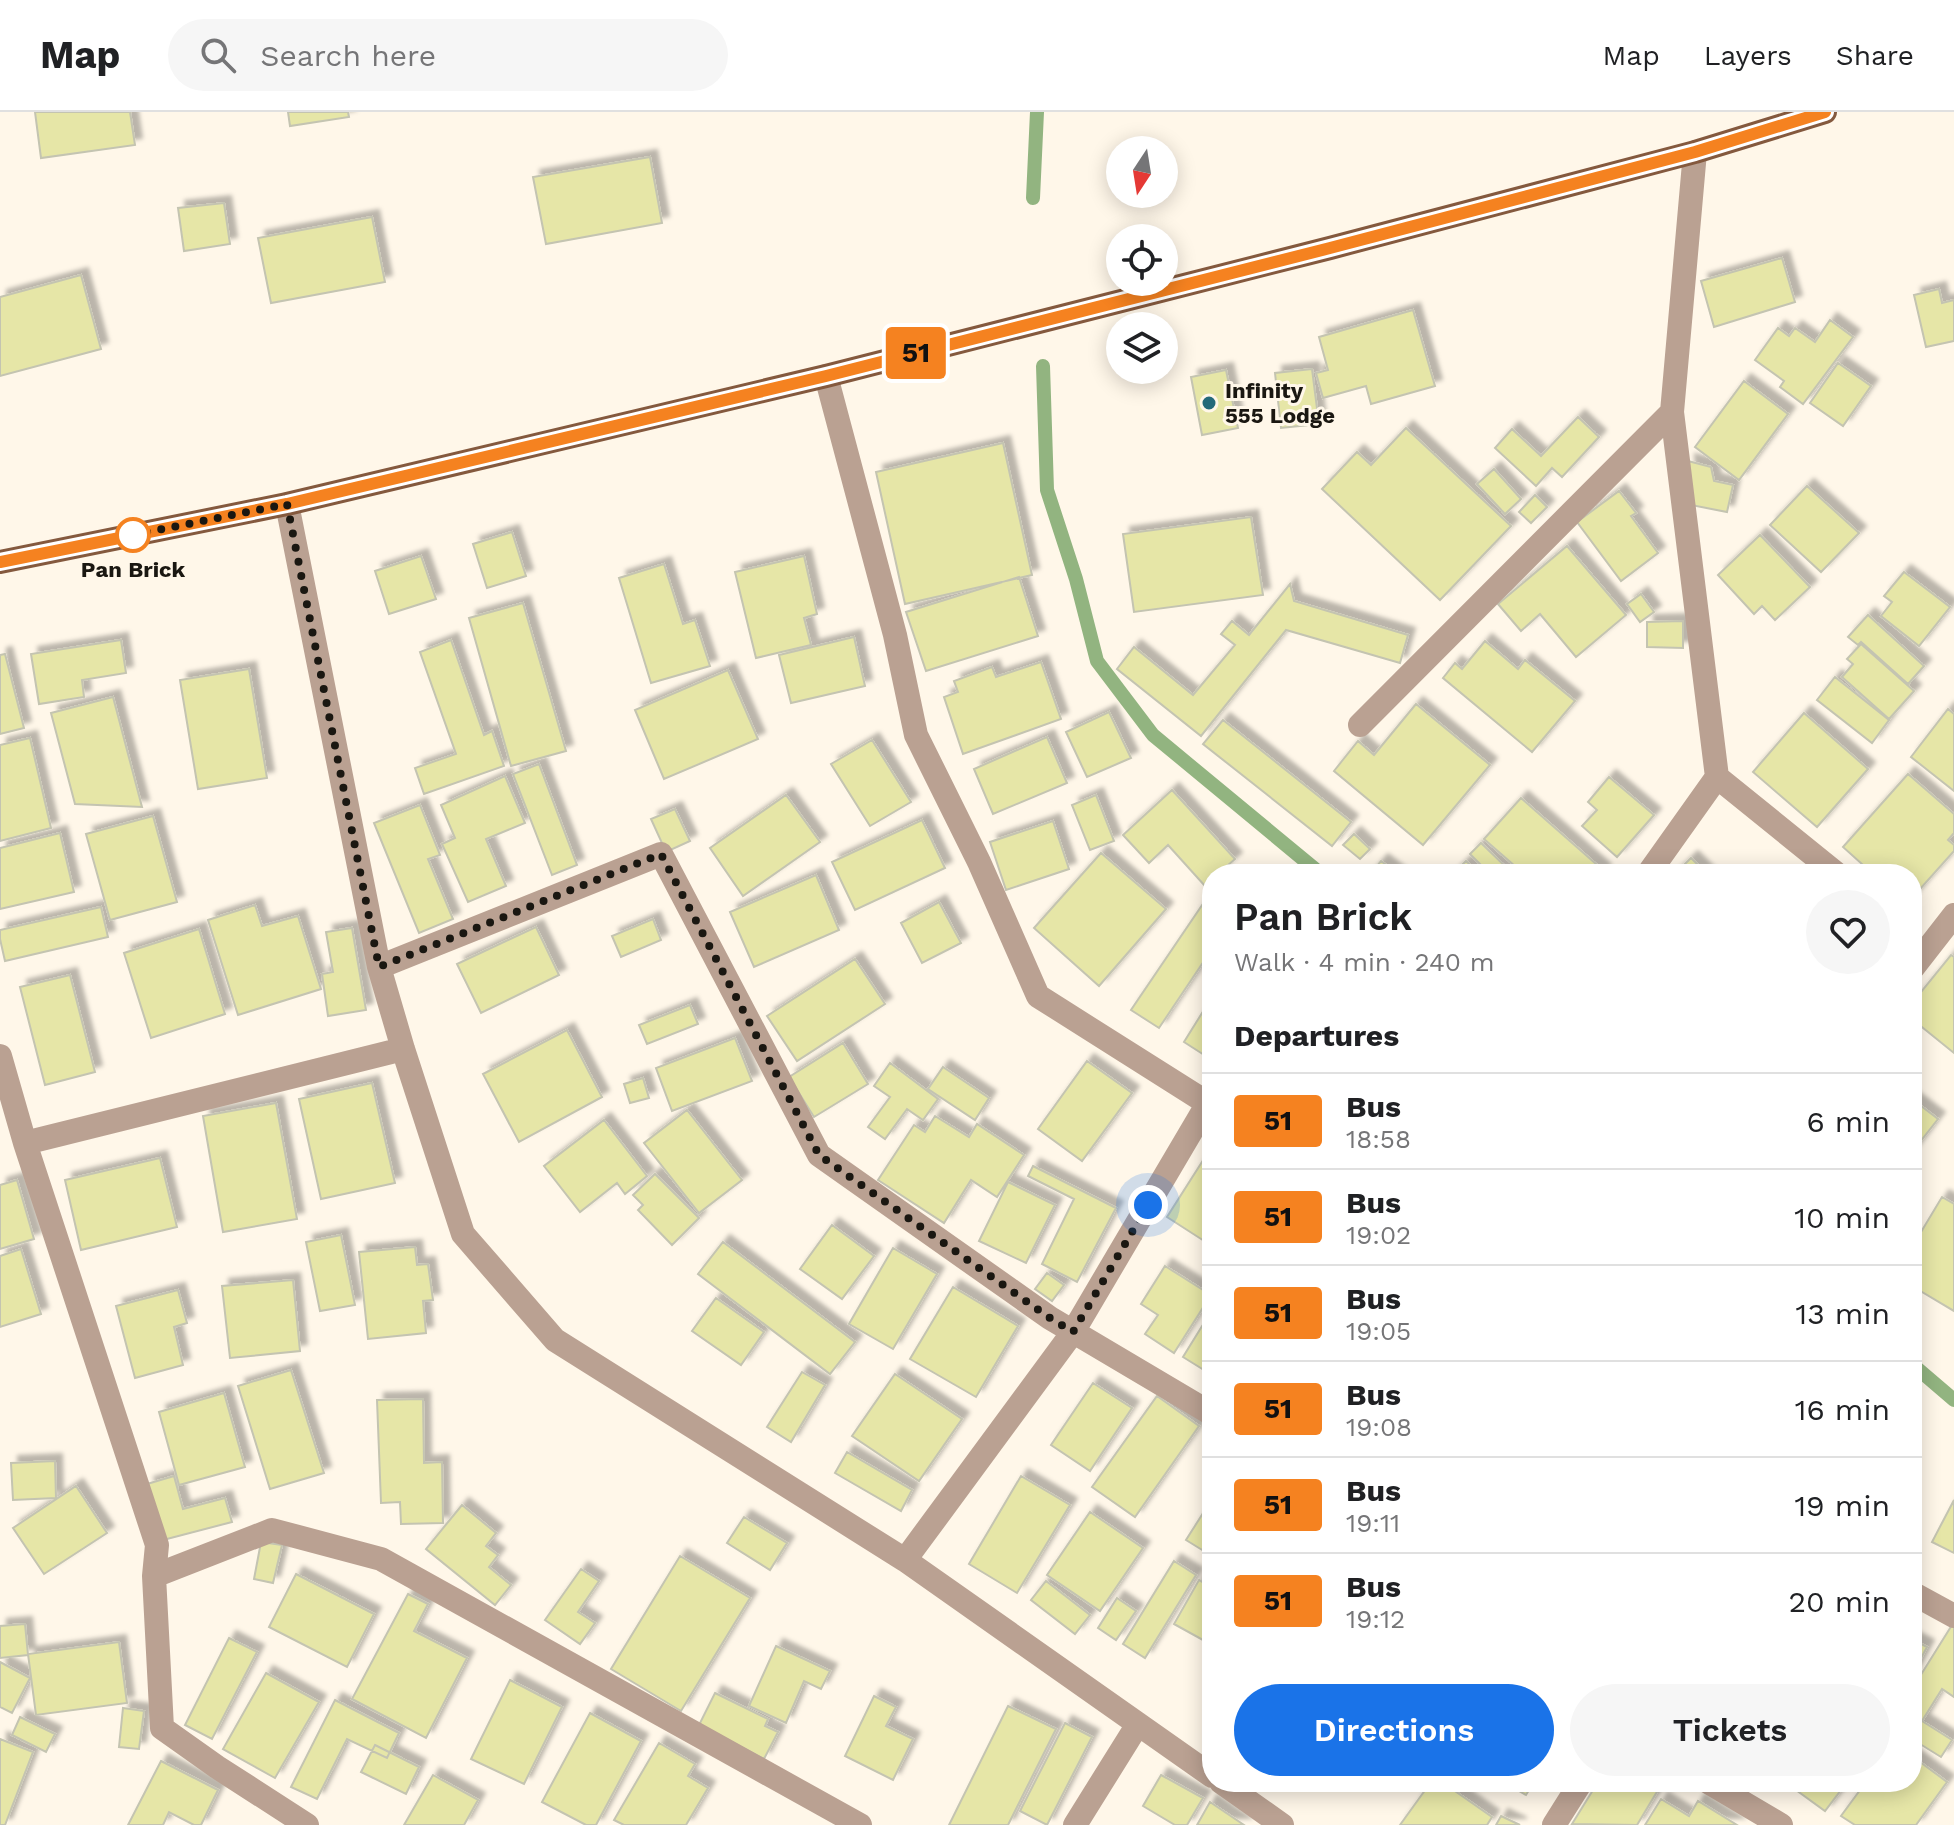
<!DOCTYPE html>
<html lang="en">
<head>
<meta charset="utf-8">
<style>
	body { margin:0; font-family:"Work Sans",sans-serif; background:#f6f6f6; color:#202124; height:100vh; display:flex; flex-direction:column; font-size:30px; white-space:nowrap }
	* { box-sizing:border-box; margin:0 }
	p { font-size:26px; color:#757577 }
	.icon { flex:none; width:44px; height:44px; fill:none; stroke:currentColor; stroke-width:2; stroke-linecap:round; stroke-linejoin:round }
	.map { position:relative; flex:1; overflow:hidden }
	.panel { position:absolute; left:1202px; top:752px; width:720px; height:928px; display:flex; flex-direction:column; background:#fff; border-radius:32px; box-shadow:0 4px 20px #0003 }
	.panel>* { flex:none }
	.badge { padding:0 16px; border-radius:6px; font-size:28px; line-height:52px }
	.needle { width:52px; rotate:192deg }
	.fabs { position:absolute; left:1106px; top:24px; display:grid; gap:16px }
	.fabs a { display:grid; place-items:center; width:72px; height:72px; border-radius:50%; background:#fff; box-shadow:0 4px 20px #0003; font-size:40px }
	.you { position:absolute; width:40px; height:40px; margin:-20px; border:6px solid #fff; border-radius:50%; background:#1a73e8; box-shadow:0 0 0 12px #1a73e833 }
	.map>.badge { position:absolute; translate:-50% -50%; box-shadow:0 0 0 4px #fff }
	h2 { padding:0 32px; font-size:30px; line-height:72px }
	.round { display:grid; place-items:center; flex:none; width:84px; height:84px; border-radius:42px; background:#f6f6f6 }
	.headline { display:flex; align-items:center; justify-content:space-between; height:136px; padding:0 32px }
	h1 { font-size:38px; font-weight:600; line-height:60px }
	.primary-button { display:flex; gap:16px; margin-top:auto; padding:16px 32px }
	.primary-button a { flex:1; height:92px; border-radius:48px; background:#1a73e8; color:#fff; font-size:32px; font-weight:600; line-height:92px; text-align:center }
	.primary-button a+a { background:#f6f6f6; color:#202124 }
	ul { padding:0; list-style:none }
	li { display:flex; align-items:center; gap:24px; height:96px; padding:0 32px; border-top:2px solid #e0e0e0 }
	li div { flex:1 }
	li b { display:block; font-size:30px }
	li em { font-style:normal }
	li .badge { min-width:88px; font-weight:700; text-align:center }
	header { display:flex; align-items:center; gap:48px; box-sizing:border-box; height:112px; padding:0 40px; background:#fff; border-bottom:2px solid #e0e0e0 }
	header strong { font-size:38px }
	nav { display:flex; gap:44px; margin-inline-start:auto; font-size:28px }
	.search { width:560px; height:72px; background:#f6f6f6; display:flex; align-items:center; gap:20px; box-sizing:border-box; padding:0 28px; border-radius:44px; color:#757577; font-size:30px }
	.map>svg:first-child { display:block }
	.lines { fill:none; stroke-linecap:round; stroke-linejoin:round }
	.stream { stroke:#92b480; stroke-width:14 }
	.building { fill:#e6e6a7; stroke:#c4c4b1; stroke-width:2; filter:url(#shadow) }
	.minor { stroke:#baa192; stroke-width:24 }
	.major { stroke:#84593e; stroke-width:24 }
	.line-casing { stroke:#fff; stroke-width:18 }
	.line { stroke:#f58220; stroke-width:12 }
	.walk { stroke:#1a1711; stroke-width:8; stroke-dasharray:0 14.4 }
	.poi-dot { fill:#24697a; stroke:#fff7e9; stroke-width:3 }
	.stop-dot { fill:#fff; stroke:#f58220; stroke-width:4 }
	.labels { text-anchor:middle; stroke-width:6; stroke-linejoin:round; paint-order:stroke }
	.poi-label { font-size:22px; font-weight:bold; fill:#1a1711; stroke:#fff7e9; text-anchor:start }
	.stop-label { font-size:22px; font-weight:bold; fill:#1a1711; stroke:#fff7e9 }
</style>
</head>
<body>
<header>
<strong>Map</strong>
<div class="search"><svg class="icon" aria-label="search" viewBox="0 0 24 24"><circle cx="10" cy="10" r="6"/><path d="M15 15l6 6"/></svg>Search here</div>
<nav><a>Map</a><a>Layers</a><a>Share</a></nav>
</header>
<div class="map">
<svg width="1954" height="1713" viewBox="0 0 1954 1713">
	<defs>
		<filter id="shadow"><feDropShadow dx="7" dy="-7" stdDeviation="2" flood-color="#0004"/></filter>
	</defs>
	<rect width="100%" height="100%" fill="#fff7e9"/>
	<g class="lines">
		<path class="stream" d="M1033,86L1037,0
			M1043,254L1047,378L1076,467L1097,549L1153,623L1321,762
			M1912,1252L1954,1288"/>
	</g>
	<path class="building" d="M35,0H130L135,33L41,46Z
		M288,0H348L349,5L290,14Z
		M650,45L662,111L546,132L533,65Z
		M224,91L230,132L184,139L178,96Z
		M372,105L385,170L271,191L258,126Z
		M1782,146L1795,190L1714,215L1701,169Z
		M81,163L101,237L0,264V185Z
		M1939,177L1942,191L1954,188V229L1926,235L1914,183Z
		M1413,198L1435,274L1371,292L1366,274L1323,286L1316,261L1328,258L1319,225Z
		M1830,208L1853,225L1803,292L1780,275L1784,269L1755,248L1778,216L1789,224L1795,216L1815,230Z
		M1838,251L1871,274L1843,314L1810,291Z
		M1312,257L1319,312L1281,316L1275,261Z
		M1226,258L1238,316L1202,323L1191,265Z
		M1744,269L1788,302L1739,368L1695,335Z
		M1578,305L1599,325L1562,365L1552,356L1536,374L1495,336L1512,317L1541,344Z
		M1406,316L1511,414L1440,488L1322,377L1357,340L1371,353Z
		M1003,331L1032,463L905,492L876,360Z
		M1688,349L1711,355L1714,369L1733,373L1727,400L1691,393Z
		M1494,357L1521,387L1505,402L1477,372Z
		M1807,374L1859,421L1821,460L1770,413Z
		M1619,379L1636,401L1631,404L1658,441L1621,469L1577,410Z
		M1535,383L1547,395L1531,411L1519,400Z
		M1251,405L1263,483L1134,500L1123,422Z
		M512,420L526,464L487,476L473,432Z
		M1760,423L1810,475L1775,508L1762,494L1754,502L1718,463Z
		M1567,434L1626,503L1576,545L1540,502L1521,519L1498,492Z
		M421,444L436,487L389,502L375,459Z
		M804,444L817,502L804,506L811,533L756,546L735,460Z
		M664,452L683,512L695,508L710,554L651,571L619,466Z
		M1904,460L1950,495L1919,534L1881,504L1892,490L1884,484Z
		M1019,465L1038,524L926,559L906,500Z
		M1290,472L1294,489L1408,523L1400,551L1286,518L1201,624L1117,557L1134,535L1193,583L1235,533L1221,522L1232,509L1249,523Z
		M1641,482L1654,500L1640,510L1627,492Z
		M523,491L566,639L511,654L469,506Z
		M1868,503L1924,554L1908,572L1861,530L1858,533L1848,525Z
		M1683,509V536L1647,535V510Z
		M854,525L865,574L791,591L779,543Z
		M121,528L126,561L82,568L84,585L39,592L31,542Z
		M451,528L484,623L492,619L504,654L424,682L415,656L456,642L420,540Z
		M1485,529L1518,557L1525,548L1575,589L1532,640L1443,566L1455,551L1462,557Z
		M1861,532L1914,579L1889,607L1842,565L1853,552L1847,547Z
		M5,542L24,616L0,622V543Z
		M1041,550L1061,607L963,642L944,585L958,580L954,569L992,555L996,565Z
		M249,557L267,666L198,677L180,568Z
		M728,558L758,627L664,667L635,598Z
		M1835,565L1889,608L1872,631L1817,588Z
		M113,585L142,695L75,692L51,601Z
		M1416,592L1490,653L1423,733L1334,659L1358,629L1374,643Z
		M1948,597L1954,602V679L1911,645Z
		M1109,600L1131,646L1087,665L1066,620Z
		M1804,601L1868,657L1817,715L1753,660Z
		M1223,608L1351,710L1332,734L1203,632Z
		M1047,625L1067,671L993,702L974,657Z
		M30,626L51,716L0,729V633Z
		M872,628L911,690L870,714L831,652Z
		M539,652L577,753L552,763L513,662Z
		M1908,662L1954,702V721L1948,728L1954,733V739L1912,786V762H1873L1843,735Z
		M505,664L525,711L486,727L506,774L468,790L442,732L455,726L441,693Z
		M1609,665L1654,703L1617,745L1582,714L1597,698L1588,690Z
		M1172,678L1235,747L1218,762H1212V767L1205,774L1168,733L1149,751L1123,723Z
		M786,683L820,730L743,784L710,736Z
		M1096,683L1114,729L1090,738L1072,693Z
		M1521,686L1604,759L1601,762H1524L1484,727Z
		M420,693L440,743L428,747L453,807L419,821L374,711Z
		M675,697L690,729L666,740L651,707Z
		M153,704L177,790L110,808L86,722Z
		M922,708L945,756L855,798L832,750Z
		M1053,709L1069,757L1006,778L990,730Z
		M60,721L74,780L0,797V736Z
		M1354,722L1370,737L1360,747L1343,733Z
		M1481,731L1508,757L1503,762H1490L1470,742Z
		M1101,741L1166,797L1099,874L1034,816Z
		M1691,746L1707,762H1675Z
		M1381,749L1398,762H1370Z
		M1466,749L1480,762H1453Z
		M816,763L839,818L754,855L730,800Z
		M1211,780L1212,837L1159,916L1131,898Z
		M939,790L961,831L922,851L901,811Z
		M255,793L262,814L298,804L321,877L238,903L208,808Z
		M101,795L108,825L5,849L0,827V818Z
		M653,807L661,828L621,845L612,824Z
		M536,815L559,863L481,901L457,852Z
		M352,816L366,898L328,904L322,862L333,860L326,820Z
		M199,817L225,902L151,926L124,841Z
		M1951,843L1954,845V941L1912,907V891Z
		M855,847L885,892L797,949L767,904Z
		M70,863L95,960L45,973L20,875Z
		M1212,885V948L1184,930Z
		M690,893L698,912L647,932L639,913Z
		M567,918L602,985L519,1030L483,962Z
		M735,926L752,969L672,999L656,956Z
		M843,931L868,972L814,1005L789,965Z
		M1087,949L1132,981L1082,1049L1038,1017Z
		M890,951L938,987L923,1008L907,997L885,1027L868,1015L890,985L874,974Z
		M943,955L989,986L975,1008L928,977Z
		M643,966L649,986L630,991L624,972Z
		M372,971L395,1071L321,1087L299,987Z
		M1912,987L1938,1007L1912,1040Z
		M276,991L297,1107L223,1120L203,1004Z
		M687,998L742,1068L699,1101L644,1031Z
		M935,1004L969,1025L977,1012L1024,1043L997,1085L971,1068L944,1111L878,1068L914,1013L925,1020Z
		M604,1008L647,1064L625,1082L617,1071L580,1100L544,1054Z
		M1209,1039L1212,1041V1134L1167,1105Z
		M160,1046L177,1115L81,1138L65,1068Z
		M1033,1054L1116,1096L1077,1170L1042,1152L1074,1087L1028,1064Z
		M655,1062L699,1106L672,1133L638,1098L643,1093L633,1083Z
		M17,1068L34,1127L0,1137V1073Z
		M1008,1070L1055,1093L1026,1151L979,1129Z
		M1942,1085L1954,1092V1199L1912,1174V1135Z
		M832,1113L874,1144L842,1187L800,1157Z
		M341,1123L355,1193L320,1199L306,1130Z
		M723,1130L855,1230L830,1262L698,1162Z
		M415,1135L417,1153L428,1152L433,1188L423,1189L426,1221L368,1227L359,1140Z
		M893,1136L937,1162L893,1237L849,1212Z
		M21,1137L41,1202L0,1215V1144Z
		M1165,1154L1211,1183L1174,1241L1145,1222L1158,1203L1141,1192Z
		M1047,1161L1064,1173L1052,1189L1035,1177Z
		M293,1168L300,1239L230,1246L222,1174Z
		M953,1175L1018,1214L976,1285L910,1247Z
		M178,1178L187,1211L174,1215L183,1253L135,1266L116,1194Z
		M716,1186L764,1220L741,1253L692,1219Z
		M1212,1198V1263L1183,1245Z
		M291,1258L324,1361L270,1377L238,1274Z
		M802,1260L825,1273L791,1330L767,1315Z
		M895,1262L962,1307L919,1369L852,1324Z
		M1093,1271L1132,1296L1090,1359L1051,1333Z
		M224,1281L245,1355L179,1373L159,1300Z
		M1157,1284L1199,1314L1135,1405L1092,1375Z
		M423,1287L424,1351L442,1350L443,1411L401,1412L400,1390L381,1391L377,1288Z
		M847,1340L912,1378L901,1399L835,1361Z
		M55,1349L56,1386L13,1388L11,1351Z
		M174,1364L183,1397L225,1386L232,1410L163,1428L147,1372Z
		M1021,1364L1070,1393L1017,1481L969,1452Z
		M76,1374L107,1421L44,1462L13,1416Z
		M1212,1387V1444L1186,1428Z
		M1954,1388V1441L1932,1430Z
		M462,1393L496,1421L486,1434L498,1443L489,1455L511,1473L495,1493L426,1437Z
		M1090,1400L1143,1436L1100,1499L1047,1463Z
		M744,1405L787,1431L770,1458L727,1431Z
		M261,1430L282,1433L273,1471L254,1467Z
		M680,1444L750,1486L681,1599L611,1557Z
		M1174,1449L1196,1463L1145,1546L1123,1532Z
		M581,1457L599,1469L578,1500L595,1511L580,1532L545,1508Z
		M296,1462L374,1502L347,1555L269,1515Z
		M1199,1468L1212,1475V1533L1174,1512Z
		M1046,1469L1090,1503L1075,1522L1031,1488Z
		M408,1482L428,1492L414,1519L467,1546L426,1626L352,1587Z
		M1117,1486L1136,1499L1116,1528L1098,1516Z
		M25,1512L28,1543L0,1546V1514Z
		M1952,1513L1954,1514V1585L1942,1577L1922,1609L1952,1628L1941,1645L1912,1627V1577Z
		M229,1526L257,1540L212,1627L185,1613Z
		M1912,1527L1927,1535L1912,1563Z
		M119,1530L127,1591L36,1603L28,1542Z
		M776,1534L830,1559L821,1577L804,1569L786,1611L749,1594Z
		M0,1550L30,1566L12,1601L0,1595Z
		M266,1561L319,1590L275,1666L223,1637Z
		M510,1568L562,1595L524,1672L471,1647Z
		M715,1581L768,1607L765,1614L778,1620L764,1647L699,1613Z
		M874,1584L896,1595L886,1614L913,1627L893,1668L845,1644Z
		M335,1588L399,1621L387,1646L347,1627L317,1687L291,1675Z
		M1008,1594L1056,1617L1008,1713H949Z
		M123,1596L144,1599L139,1637L119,1635Z
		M590,1601L641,1629L596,1713H586L542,1690Z
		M20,1605L55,1622L46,1640L12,1623Z
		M1065,1611L1092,1625L1047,1713L1020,1699Z
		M0,1627L33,1640L5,1713H0Z
		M659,1631L695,1652L688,1664L708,1676L686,1713H624L614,1708Z
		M375,1633L419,1655L406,1682L361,1660Z
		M1912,1644L1947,1670L1916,1713H1855L1841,1704L1866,1670H1912Z
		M161,1649L218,1678L201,1713H194L169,1700L163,1713H128Z
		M433,1663L478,1688L464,1713H404Z
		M1161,1663L1203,1686L1187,1713H1175L1143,1694Z
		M1431,1670H1442L1492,1705L1487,1713H1400Z
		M1504,1670H1534L1526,1683Z
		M1598,1670H1656L1661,1673L1637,1713L1572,1712Z
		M1785,1670H1847L1825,1699Z
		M1661,1687L1689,1704L1698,1689L1737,1713H1645Z
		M1210,1690L1244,1713H1197Z
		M1501,1704L1520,1713H1496Z"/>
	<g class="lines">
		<path class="minor" d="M1695,40L1672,300L1717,665L1837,762
			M826,264L895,523L916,623L979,750L1038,884L1212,994
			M287,392L379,855L403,937L463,1122L555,1228L905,1448L1212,1664
			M1360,613L1672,300
			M1648,762L1717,665
			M379,855L661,742L819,1043L1050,1206L1212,1302
			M1912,857L1954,803
			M0,944L25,1031L157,1433L154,1464L162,1616L217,1655L307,1713
			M25,1031L403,937
			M905,1448L1073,1220L1208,991
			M154,1464L272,1418L381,1447L860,1713
			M1912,1481L1954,1504
			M1221,1670L1282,1713
			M1708,1670L1781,1713
			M1075,1713L1138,1612
			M1554,1713L1581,1670"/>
		<path class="major" d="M0,450L287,392L826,264L1330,136L1695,40L1825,0"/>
	</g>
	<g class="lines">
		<defs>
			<path id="line" d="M0,450L287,392L826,264L1330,136L1695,40L1825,0"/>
		</defs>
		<use href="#line" class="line-casing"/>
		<use href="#line" class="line"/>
		<path class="walk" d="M133,423L287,392L379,855L661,742L819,1043L1050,1206L1073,1220L1148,1093"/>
	</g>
	<circle class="poi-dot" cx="1209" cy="291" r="8"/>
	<circle class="stop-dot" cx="133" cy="423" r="16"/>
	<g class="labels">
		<g class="poi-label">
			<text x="1225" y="286">Infinity<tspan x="1225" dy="25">555 Lodge</tspan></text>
		</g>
		<g class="stop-label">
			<text x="133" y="465">Pan Brick</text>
		</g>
	</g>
</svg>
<div class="fabs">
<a><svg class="needle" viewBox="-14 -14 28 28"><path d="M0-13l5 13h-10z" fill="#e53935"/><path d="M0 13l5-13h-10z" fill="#757577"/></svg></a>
<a><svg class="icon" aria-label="locate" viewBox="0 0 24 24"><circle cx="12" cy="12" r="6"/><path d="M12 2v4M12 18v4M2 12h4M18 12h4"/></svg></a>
<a><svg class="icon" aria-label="layers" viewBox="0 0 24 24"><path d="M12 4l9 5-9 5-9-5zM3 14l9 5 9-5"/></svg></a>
</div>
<div class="you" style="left:1148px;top:1093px"></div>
<b class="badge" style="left:916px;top:241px;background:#f58220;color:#111">51</b>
<section class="panel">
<div class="headline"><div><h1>Pan Brick</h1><p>Walk · 4 min · 240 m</p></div><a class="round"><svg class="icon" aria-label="heart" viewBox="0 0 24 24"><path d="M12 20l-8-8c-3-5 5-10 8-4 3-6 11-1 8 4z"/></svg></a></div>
<h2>Departures</h2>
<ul>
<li><span class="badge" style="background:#f58220;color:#111">51</span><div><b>Bus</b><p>18:58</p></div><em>6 min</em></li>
<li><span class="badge" style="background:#f58220;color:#111">51</span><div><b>Bus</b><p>19:02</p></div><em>10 min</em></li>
<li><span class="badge" style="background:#f58220;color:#111">51</span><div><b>Bus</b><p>19:05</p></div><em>13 min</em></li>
<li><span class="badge" style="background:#f58220;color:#111">51</span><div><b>Bus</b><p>19:08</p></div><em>16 min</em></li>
<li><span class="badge" style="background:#f58220;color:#111">51</span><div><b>Bus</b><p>19:11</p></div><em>19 min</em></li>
<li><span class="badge" style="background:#f58220;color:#111">51</span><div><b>Bus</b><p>19:12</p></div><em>20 min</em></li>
</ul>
<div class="primary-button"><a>Directions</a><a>Tickets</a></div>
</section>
</div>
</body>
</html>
